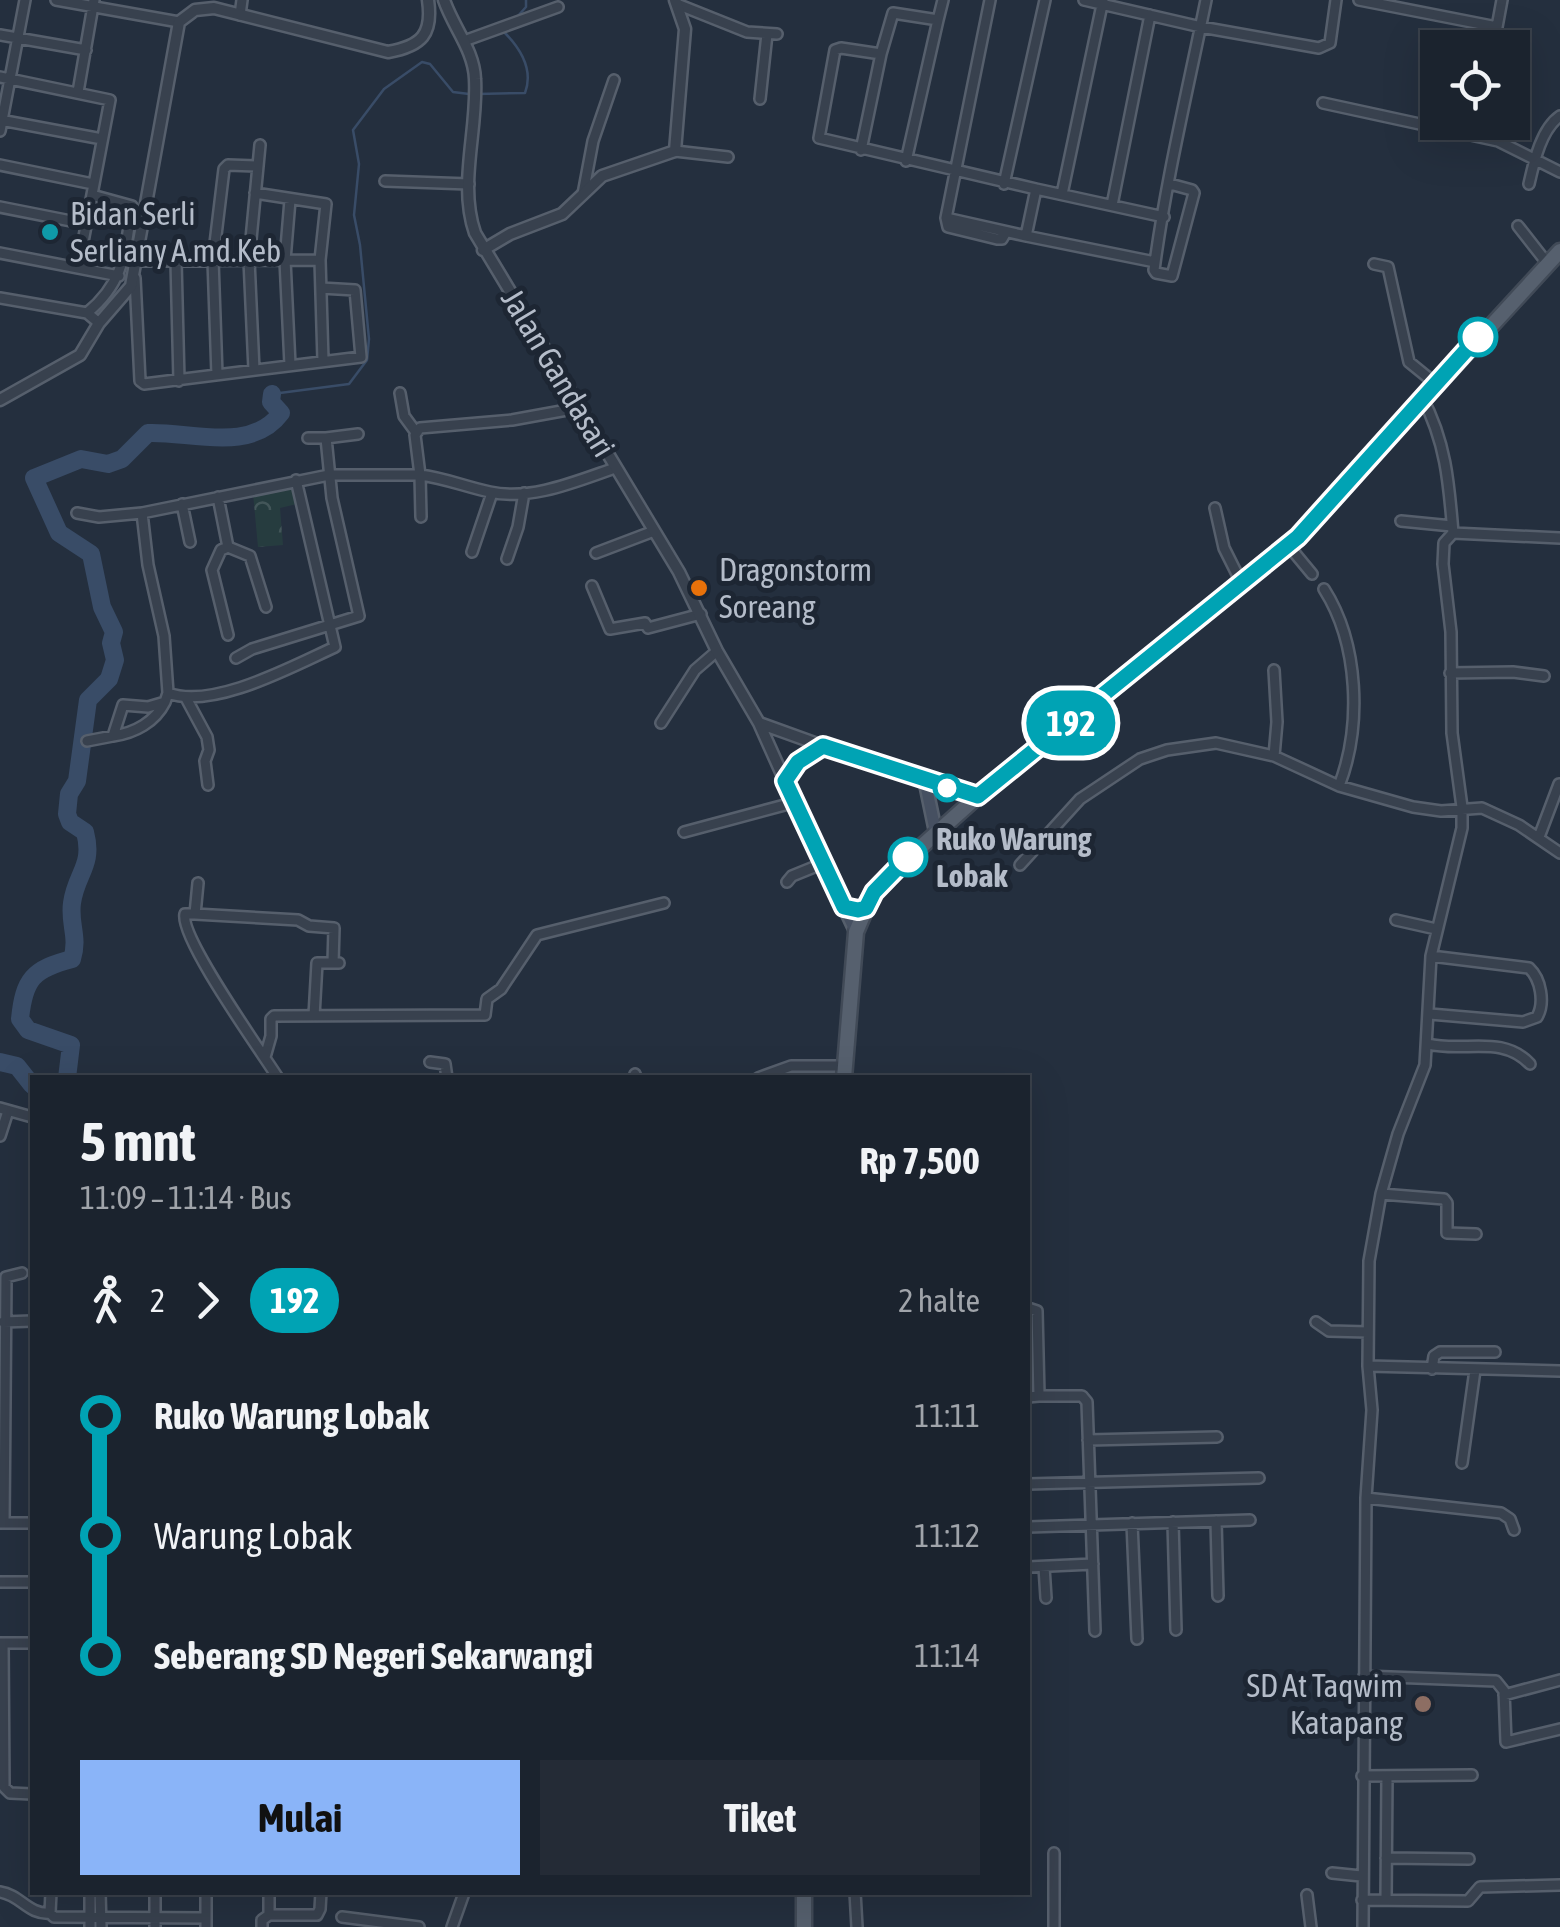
<!DOCTYPE html>
<html lang="id">
<head>
<meta charset="utf-8">
<style>
	body { margin:0; font-family:"Asap Condensed",sans-serif; background:#242b36; color:#f1f3f6; height:100vh; display:flex; flex-direction:column; font-size:38px; white-space:nowrap }
	* { box-sizing:border-box; margin:0 }
	p { font-size:32px; color:#a0a4aa }
	.icon { flex:none; width:55px; height:55px; fill:none; stroke:currentColor; stroke-width:2; stroke-linecap:round; stroke-linejoin:round }
	.map { position:relative; flex:1; overflow:hidden }
	.sheet { position:absolute; left:30px; top:1075px; width:1000px; height:820px; display:flex; flex-direction:column; background:#1b232e; border-radius:0px; box-shadow:0 10px 40px #0002,0 0 0 2px #39404a }
	.sheet>* { flex:none }
	.badge { padding:0 20px; border-radius:32px; font-size:35px; line-height:65px }
	.buttons { position:absolute; left:1420px; top:30px; display:grid; gap:20px }
	.buttons a { display:grid; place-items:center; width:110px; height:110px; border-radius:0px; background:#1b232e; box-shadow:0 10px 40px #0002,0 0 0 2px #39404a; font-size:50px }
	.map>.badge { position:absolute; translate:-50% -50%; box-shadow:0 0 0 5px #fff }
	.legs { display:flex; align-items:center; gap:15px; height:110px; padding:0 50px; font-size:32px }
	.legs p { margin-inline-start:auto }
	.headline { display:flex; align-items:center; justify-content:space-between; height:170px; padding:0 50px }
	h1 { font-size:55px; font-weight:700; line-height:75px }
	.cta { display:flex; gap:20px; margin-top:auto; padding:20px 50px }
	.cta a { flex:1; height:115px; border-radius:0px; background:#8ab4f8; color:#111; font-size:40px; font-weight:700; line-height:115px; text-align:center }
	.cta a+a { background:#242b36; color:#f1f3f6 }
	ul { padding:0 50px; list-style:none }
	li { display:flex; align-items:center; gap:35px; height:120px; font-size:38px }
	li i { display:grid; place-items:center; width:15px; height:100%; margin:0 12px; background:currentColor }
	li i::after { content:''; width:25px; height:25px; margin:-12px; border:8px solid; border-radius:50%; background:#1b232e }
	li p { margin-inline-start:auto }
	li:first-child i { background:linear-gradient(#0000 50%,currentColor 0) }
	li:last-child i { background:linear-gradient(currentColor 50%,#0000 0) }
	.map>svg:first-child { display:block }
	.forest { fill:url(#forest-crowns) }
	.lines { fill:none; stroke-linecap:round; stroke-linejoin:round }
	.stream { stroke:#394c67; stroke-width:2.5 }
	.river { stroke:#394c67; stroke-width:18 }
	.minor-casing { stroke:#565f6c; stroke-width:14 }
	.tertiary-casing { stroke:#565f6c; stroke-width:15 }
	.secondary-casing { stroke:#565f6c; stroke-width:16 }
	.primary-casing { stroke:#414a57; stroke-width:19 }
	.minor { stroke:#38414e; stroke-width:9 }
	.tertiary { stroke:#38414e; stroke-width:10 }
	.secondary { stroke:#465061; stroke-width:11 }
	.primary { stroke:#56606e; stroke-width:14 }
	.line-1-casing { stroke:#fff; stroke-width:22 }
	.line-1 { stroke:#00a3b4; stroke-width:15 }
	.culture-dot { fill:#0f9aa8; stroke:#1d2633; stroke-width:4 }
	.stop-1-dot { fill:#fff; stroke:#00a3b4; stroke-width:5 }
	.food-dot { fill:#e8710a; stroke:#1d2633; stroke-width:4 }
	.education-dot { fill:#8d6e63; stroke:#1d2633; stroke-width:4 }
	.labels { text-anchor:middle; stroke-width:10; stroke-linejoin:round; paint-order:stroke }
	.poi-label { font-size:32px; fill:#b4bcc9; stroke:#1d2633; text-anchor:start }
	.street-label { font-size:32px; fill:#b4bcc9; stroke:#1d2633 }
	.stop-label { font-size:32px; font-weight:bold; fill:#b4bcc9; stroke:#1d2633; text-anchor:start }
</style>
</head>
<body>
<div class="map">
<svg width="1560" height="1927" viewBox="0 0 1560 1927">
	<defs>
		<pattern id="forest-crowns" width="20" height="18" patternUnits="userSpaceOnUse" patternTransform="scale(2.5)"><rect width="20" height="18" fill="#263c3f"/><path d="M2 6a3 3 0 1 1 6 0M12 15a3 3 0 1 1 6 0" fill="none" stroke="#435659"/></pattern>
	</defs>
	<rect width="100%" height="100%" fill="#242f3e"/>
	<path class="forest" d="M295,487L301,503L280,508L283,545L258,547L253,493Z"/>
	<g class="lines">
		<path class="stream" d="M477,94L525,93C534,69 520,48 504,32V22L517,17L526,7V0
			M272,394L349,384L367,360L369,339L360,245L354,215L359,164L353,130L384,89L422,62L430,64L453,92L469,94"/>
		<path class="river" d="M0,1062L17,1066L32,1085
			M67,1078L71,1045L28,1030L20,1019C24,979 33,969 72,959C79,937 69,924 72,903C76,873 94,866 85,832L70,822L67,814L69,794L77,781L88,700L109,679L115,660L111,643L114,632L102,607L91,554L59,533L34,478L81,459L108,464L122,459L148,433C189,431 251,454 281,413L271,402L272,394"/>
		<defs>
			<path id="minor" d="M56,0L179,22
				M943,0L938,20L893,13L881,54L841,48L835,50L819,138L1036,189
				M990,0L946,218L1026,236
				M1084,0L1201,27L1319,48L1330,43L1336,0
				M1359,0L1497,27L1502,0
				M677,4L747,32L777,34
				M240,15L242,0
				M0,35L86,50
				M464,41L558,7
				M1493,48L1497,27
				M0,77L110,100L78,268
				M78,92L94,0
				M760,99L767,34
				M1323,103L1498,141L1560,172
				M0,120L102,139
				M0,131L25,0
				M861,150L881,54
				M675,151L728,157
				M906,161L938,20
				M0,165L93,184
				M385,181L469,184
				M1004,184L1045,0
				M1170,184L1192,190L1194,193L1172,276L1156,273L1154,270C1166,179 1188,89 1206,0
				M1529,184C1534,162 1541,129 1560,116
				M255,193L326,204L320,260L323,361
				M583,194L593,141L614,80
				M1062,194L1103,0
				M290,200L285,260L290,365
				M1112,205L1150,15
				M0,207L86,224
				M946,218L948,227L997,239H1002L1006,232
				M1518,226L1547,263
				M0,253L119,276
				M124,258L142,261L320,260
				M176,261L179,381
				M1155,262L1026,236L1036,189L1164,217
				M1374,264L1388,267L1409,362L1436,384
				M135,278L140,381L144,384L361,357L355,290L321,288
				M0,298L87,313L99,323
				M87,313C125,282 125,251 132,206L92,195
				M254,370L249,260L260,145
				M217,375L213,260L224,169L228,165L258,166
				M400,393L404,416L415,431
				M1422,397C1446,442 1449,484 1453,533L1560,538
				M308,438H326
				M218,497L228,547L250,556L266,607
				M182,504L190,542
				M1215,508L1224,548L1241,582
				M77,513L99,517L142,513
				M421,517L420,475C445,478 466,487 490,492C531,501 577,481 615,468
				M1401,521L1452,526
				M1288,545L1312,574
				M472,552L492,493
				M596,553L654,531
				M507,559L518,527L524,493
				M592,586L610,629L645,623L648,628L701,614
				M1324,589C1359,644 1362,726 1339,786
				M228,635L212,570L221,550L228,547
				M236,658L252,649L359,616L332,498L326,438L358,434
				M1450,673L1513,672L1544,676
				M168,693C213,710 293,666 335,647L296,480
				M186,698L207,737L209,750L205,761L208,785
				M661,723L695,670L717,651
				M113,736C135,733 155,722 165,702
				M87,741L113,736L123,705L148,707L165,702L168,693L164,636L148,565L142,513L329,475H420L415,435L420,428L512,420L578,408
				M1274,756L1277,722L1274,670
				M684,832L796,802
				M1539,837L1559,784
				M1020,865L1080,799L1140,759L1167,750L1216,743L1274,756L1339,786L1413,807L1441,811L1482,808L1519,825L1560,853
				M787,882L792,876L824,863
				M198,883L195,914L298,920L309,926L334,928L333,963
				M195,914H185C179,937 261,1051 278,1078
				M1396,920L1436,929
				M1430,1014L1523,1022L1537,1017C1545,1003 1541,979 1529,968L1431,956
				M314,1016L317,963H339
				M1428,1044C1464,1053 1502,1034 1530,1064
				M265,1057L271,1036V1019L274,1016L485,1015L487,999L501,989L537,935L664,903
				M430,1062L445,1064L447,1078
				M635,1074L636,1078
				M758,1078L791,1066H844
				M0,1108L32,1117
				M0,1136L8,1111
				M1381,1194L1444,1199L1447,1203V1233L1476,1234
				M1028,1308L1037,1311L1039,1396L1028,1397
				M3,1322L32,1321
				M1316,1322L1329,1331L1368,1332
				M1368,1366L1560,1371
				M1432,1369L1434,1356L1440,1352H1495
				M1039,1396H1082L1087,1402L1095,1631
				M1088,1440L1217,1437
				M1462,1463L1475,1370
				M1028,1484L1259,1478
				M1366,1498L1501,1513L1510,1519L1514,1530
				M1216,1521L1218,1596
				M1173,1522L1176,1630
				M0,1523H32
				M4,1523L6,1277L22,1273
				M1132,1523L1137,1639
				M1028,1527L1250,1520
				M1028,1567L1093,1564
				M1044,1567L1046,1598
				M0,1582H32
				M0,1643H32
				M3,1643L4,1787L10,1793L32,1794
				M1364,1676L1496,1681L1504,1691L1506,1742L1560,1729
				M1504,1695L1560,1680
				M1362,1776L1472,1775
				M1386,1858L1469,1859
				M1332,1873L1361,1876
				M0,1892C21,1895 28,1915 50,1913
				M51,1892L50,1913L54,1917L206,1918
				M90,1892V1927
				M100,1892L101,1927
				M206,1892V1927
				M855,1892L857,1927
				M1307,1895L1311,1927
				M1362,1900L1468,1901L1480,1887L1560,1885
				M1386,1900L1387,1776
				M269,1915H317L320,1909L321,1892
				M342,1917L419,1927
				M155,1927V1892
				M262,1927V1920L269,1915V1892
				M452,1927L463,1896
				M1054,1927V1853
				M1363,1927L1366,1498L1372,1410L1368,1366L1369,1261L1381,1194L1398,1134L1425,1065L1431,956L1462,828V807L1452,733L1451,632L1443,564L1444,543L1453,533"/>
			<path id="tertiary" d="M444,0C453,27 474,50 475,79C478,130 458,184 475,233L679,572L717,651L759,723L785,781
				M483,250L510,234L562,214L602,176L675,151L685,29L675,0
				M0,400L80,355L99,323L131,286L179,22L195,10L214,8L388,52C422,46 433,34 428,0
				M759,723L823,746"/>
			<path id="secondary" d="M925,781L936,834
				M856,932L785,781L798,762L823,746L978,796"/>
			<path id="primary" d="M844,1078L856,932L870,899L884,880L978,796L1291,544L1560,251
				M804,1927V1892"/>
		</defs>
		<use href="#minor" class="minor-casing"/>
		<use href="#tertiary" class="tertiary-casing"/>
		<use href="#secondary" class="secondary-casing"/>
		<use href="#primary" class="primary-casing"/>
		<use href="#minor" class="minor"/>
		<use href="#tertiary" class="tertiary"/>
		<use href="#secondary" class="secondary"/>
		<use href="#primary" class="primary"/>
	</g>
	<g class="lines">
		<defs>
			<path id="line-1" d="M908,857L874,892L866,908L858,910L844,907L785,781L798,762L823,746L978,796L1298,537L1478,337"/>
		</defs>
		<use href="#line-1" class="line-1-casing"/>
		<use href="#line-1" class="line-1"/>
	</g>
	<circle class="culture-dot" cx="50" cy="232" r="10"/>
	<g class="stop-1-dot">
		<circle cx="1478" cy="337" r="18"/>
		<circle cx="947" cy="788" r="12"/>
		<circle cx="908" cy="857" r="18"/>
	</g>
	<circle class="food-dot" cx="699" cy="588" r="10"/>
	<circle class="education-dot" cx="1423" cy="1704" r="10"/>
	<g class="labels">
		<g class="poi-label">
			<text x="70" y="225">Bidan Serli<tspan x="70" dy="37">Serliany A.md.Keb</tspan></text>
			<text x="719" y="581">Dragonstorm<tspan x="719" dy="37">Soreang</tspan></text>
			<text x="1403" y="1697" text-anchor="end">SD At Taqwim<tspan x="1403" dy="37">Katapang</tspan></text>
		</g>
		<g class="street-label">
			<text transform="translate(558 373) rotate(59)" y="11">Jalan Gandasari</text>
		</g>
		<g class="stop-label">
			<text x="936" y="850">Ruko Warung<tspan x="936" dy="37">Lobak</tspan></text>
		</g>
	</g>
</svg>
<div class="buttons">
<a><svg class="icon" aria-label="locate" viewBox="0 0 24 24"><circle cx="12" cy="12" r="6"/><path d="M12 2v4M12 18v4M2 12h4M18 12h4"/></svg></a>
</div>
<b class="badge" style="left:1071px;top:723px;background:#00a3b4;color:#fff">192</b>
<section class="sheet">
<div class="headline"><div><h1>5 mnt</h1><p>11:09 – 11:14 · Bus</p></div><b>Rp 7,500</b></div>
<div class="legs"><svg class="icon" aria-label="walk" viewBox="0 0 24 24"><circle cx="13" cy="4" r="2"/><path d="M13 8l-2 6 4 7M11 14l-3 7M7 12l3-4h3l4 4"/></svg>2<svg class="icon" aria-label="forward" viewBox="0 0 24 24"><path d="M9 5l7 7-7 7"/></svg><b class="badge" style="background:#00a3b4;color:#fff">192</b><p>2 halte</p></div>
<ul>
<li><i style="color:#00a3b4"></i><b>Ruko Warung Lobak</b><p>11:11</p></li>
<li><i style="color:#00a3b4"></i><span>Warung Lobak</span><p>11:12</p></li>
<li><i style="color:#00a3b4"></i><b>Seberang SD Negeri Sekarwangi</b><p>11:14</p></li>
</ul>
<div class="cta"><a>Mulai</a><a>Tiket</a></div>
</section>
</div>
</body>
</html>
